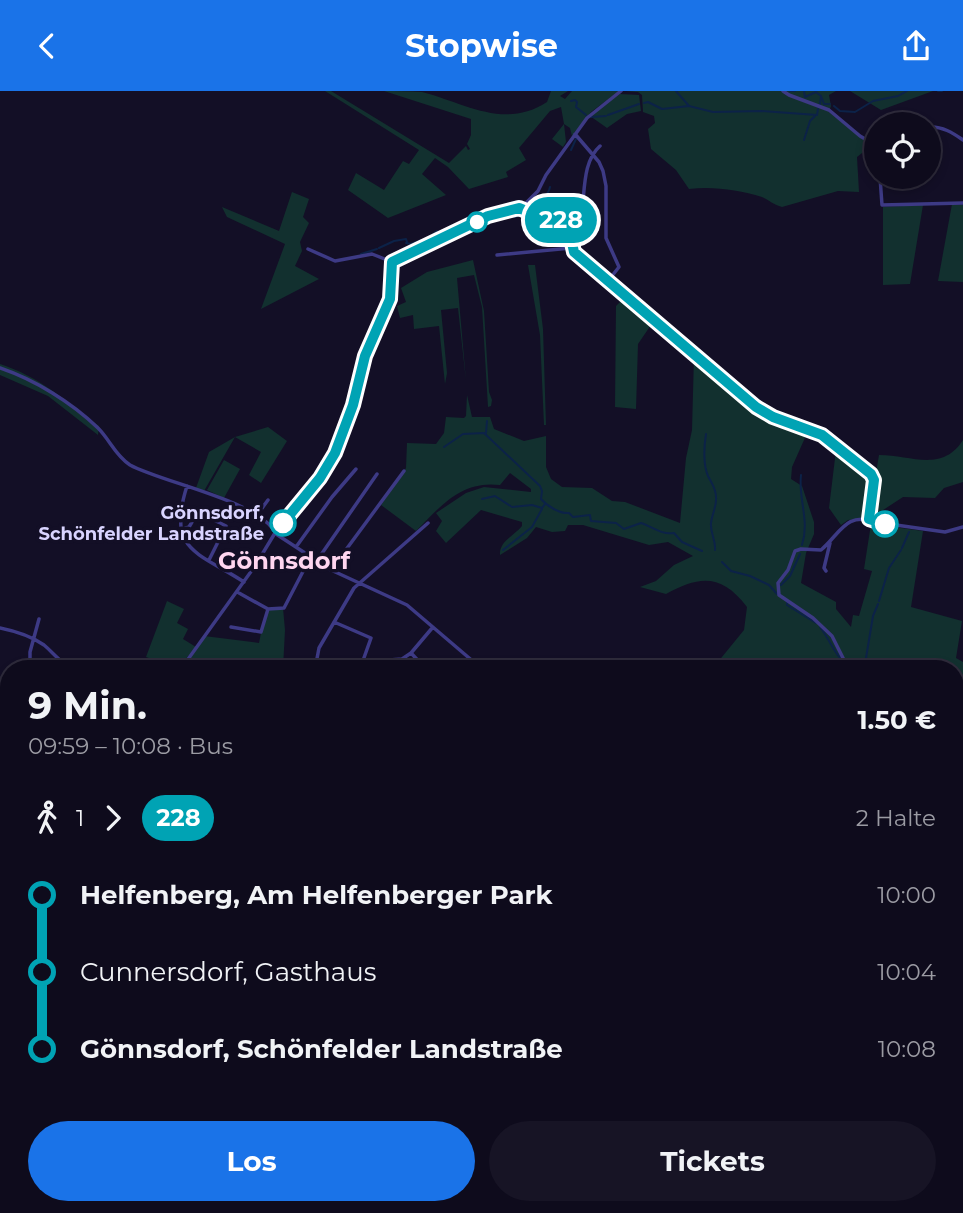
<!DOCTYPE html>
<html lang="de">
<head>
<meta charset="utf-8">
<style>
	body { margin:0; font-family:Montserrat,sans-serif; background:#171425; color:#f1f3f6; height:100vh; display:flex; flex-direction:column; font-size:26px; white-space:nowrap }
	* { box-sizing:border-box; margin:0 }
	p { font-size:23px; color:#9b9ba3 }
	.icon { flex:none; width:38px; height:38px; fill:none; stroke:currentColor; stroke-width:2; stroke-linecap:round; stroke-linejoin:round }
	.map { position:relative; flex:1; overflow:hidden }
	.side { position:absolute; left:0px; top:569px; width:964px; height:555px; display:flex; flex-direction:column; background:#0e0b1c; border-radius:28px 28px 0 0; box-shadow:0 4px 10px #0003,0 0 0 2px #2e2b3b }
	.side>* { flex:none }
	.badge { padding:0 14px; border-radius:23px; font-size:24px; line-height:46px }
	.tools { position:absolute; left:864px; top:21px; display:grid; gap:14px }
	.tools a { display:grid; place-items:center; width:77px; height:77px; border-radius:50%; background:#0e0b1c; box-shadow:0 4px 10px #0003,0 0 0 2px #2e2b3b; font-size:35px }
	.map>.badge { position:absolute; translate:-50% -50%; box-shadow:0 0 0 4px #fff }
	.legs { display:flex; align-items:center; gap:10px; height:77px; padding:0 28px; font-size:23px }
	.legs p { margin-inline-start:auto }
	.summary { display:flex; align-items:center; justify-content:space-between; height:119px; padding:0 28px }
	h1 { font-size:38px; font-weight:700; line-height:52px }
	.button { display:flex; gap:14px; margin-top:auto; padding:14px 28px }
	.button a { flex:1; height:80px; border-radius:42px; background:#1a73e8; color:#fff; font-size:28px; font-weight:700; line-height:80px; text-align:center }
	.button a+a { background:#171425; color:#f1f3f6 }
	ul { padding:0 28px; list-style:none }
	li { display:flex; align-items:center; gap:24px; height:77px; font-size:26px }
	li i { display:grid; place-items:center; width:10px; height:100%; margin:0 9px; background:currentColor }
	li i::after { content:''; width:18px; height:18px; margin:-9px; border:5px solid; border-radius:50%; background:#0e0b1c }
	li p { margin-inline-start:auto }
	li:first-child i { background:linear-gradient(#0000 50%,currentColor 0) }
	li:last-child i { background:linear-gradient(currentColor 50%,#0000 0) }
	header { display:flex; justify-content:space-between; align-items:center; height:91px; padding:0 28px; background:#1a73e8; color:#fff; font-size:32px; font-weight:700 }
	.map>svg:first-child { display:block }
	.green { fill:#12302f }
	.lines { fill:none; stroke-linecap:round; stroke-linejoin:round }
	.stream { stroke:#0c2248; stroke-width:2 }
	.minor { stroke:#3d3a85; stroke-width:3.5 }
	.line-1-casing { stroke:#fff; stroke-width:16 }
	.line-1 { stroke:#00a3b4; stroke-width:10 }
	.stop-1-dot { fill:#fff; stroke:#00a3b4; stroke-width:3.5 }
	.labels { text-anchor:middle; stroke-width:7; stroke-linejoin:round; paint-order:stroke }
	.stop-label { font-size:18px; font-weight:bold; fill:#d9d4ff; stroke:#130f26; text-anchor:end }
	.district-label { font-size:24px; font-weight:bold; fill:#ffd6f0; stroke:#130f26 }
</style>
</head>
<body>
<header><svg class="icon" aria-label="back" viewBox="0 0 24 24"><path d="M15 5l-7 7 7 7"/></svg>Stopwise<svg class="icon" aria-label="share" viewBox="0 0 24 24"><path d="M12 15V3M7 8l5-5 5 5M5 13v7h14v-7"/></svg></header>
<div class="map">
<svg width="963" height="1122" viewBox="0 0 963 1122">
	<rect width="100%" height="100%" fill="#130f26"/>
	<path class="green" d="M325,0H331L449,72L466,55L468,59L470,58L467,53L471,44V28L384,0C396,0 410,0 422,1C465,12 504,39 547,11L551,0H568L560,5L565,8L572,0H619L591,21L572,45L570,37L564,33L566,51L563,56L552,48L564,33L561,16L550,20L519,57L526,69L506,81L508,86L469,98L448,76L435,67L422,83L446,104L388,127L348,99L356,82L384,99L403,70L409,73L419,59Z
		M626,0H836L829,4L831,15L829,21L872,54L857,66L859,101L838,100L782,116C774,114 769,109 762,106C739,99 713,95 689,98L676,79L651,58L648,38L655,32L654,25L643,21L642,4L638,1Z
		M850,0H933L881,19Z
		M620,3L639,4L641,20L627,23L607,37L590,25Z
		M292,101L309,108L303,126L309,132L300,151L302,160L295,175L319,188L261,218L285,153L227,126L222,116L279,140Z
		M952,113L963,114V191L938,190Z
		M923,114L910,193L883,194V116Z
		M473,169L484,220L489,301L492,309L491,315L488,316L482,216L474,184L457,187L466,290L458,217L441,219L447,282L445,293L439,235L414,238L413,224L400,227L397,215L406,211L401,197L427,181Z
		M528,174H535L543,238L546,334H544L540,244Z
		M625,206L653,231L638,253L636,318L615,316L616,215Z
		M694,265L754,318L768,327L808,340L792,376L791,388L802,395L814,431V443L806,462L801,492L836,511V518L851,536L853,524L859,525L872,480L864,478L871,433L923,440L911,516L962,530L956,567L963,571V721L956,720V578L713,577L744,539L747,516C722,483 700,484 666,503L640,496L656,490L674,474L693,465L668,451L649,454L583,434H568L565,440L552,441L536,436L527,447L500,464C499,450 514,445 522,435V431L481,419L446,452L436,440L442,430L436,422L466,402L484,396L531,401V398L510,382L500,394C461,389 440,416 416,440L381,414L406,377L407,352L436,353L444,342L446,326L464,327L466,325L467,304L472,326H490L494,338L524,350L546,345V376L551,388L562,396L592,397L612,410L625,411L680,432L686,367L692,339Z
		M0,273C38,285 68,311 99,335L98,344L48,305L0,284Z
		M268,336L287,350L261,392L249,384L261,361L235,346L204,400L196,397L209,361L235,346Z
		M963,349V391L944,397L935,407L903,406L877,423L868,427L848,429L841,434L829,417L836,359L875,388L879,364C911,364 942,382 963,349Z
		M224,369L240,378L224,407L207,399Z
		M167,510L184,518L177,532L188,538L183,548L196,556L178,577L146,566Z
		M283,517L285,539L283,577H278L273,573V568L262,567L261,577L199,568L190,577L181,578L204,545L259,552L264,527L268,518Z
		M9,752V831L2,837L0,768Z
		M9,963V1040L0,1038V971Z"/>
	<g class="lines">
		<path class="stream" d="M676,0L689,15
			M790,0H795
			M804,0L805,6L816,1L821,5
			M938,0H942
			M571,10L575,9L577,11L576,16L586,24
			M644,12L648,11L662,18L689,15L713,21L761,20L817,24L818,18
			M820,13L821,5L824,13H830
			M834,15L840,20L855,21L873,10L898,5L907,0
			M608,24L639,13
			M591,26L606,25
			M804,49L810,30L815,25
			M571,59L576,48
			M529,117C539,112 548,106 550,96
			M515,126L526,121
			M457,134L465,133
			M444,139L454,135
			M427,148L437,140
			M406,152L411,153L422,149
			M379,157L394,150L406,148L407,151
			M361,163L377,158
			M486,342L487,330
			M706,343C704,355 703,374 708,385C712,393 716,397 716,406C717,415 712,423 711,432C710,442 716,449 715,459
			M444,356L463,343L484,342L540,395L542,400L541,408C547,415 560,423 569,422L573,426L590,424L591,430L616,432L624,438L641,432C653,436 661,444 674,442L682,451L702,460
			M801,384C798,408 810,429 802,454
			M482,408L495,405L512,416L532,414L542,417L545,413
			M902,457L909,441
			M503,459L532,436L542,418
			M722,471L731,480L750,485L769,494L777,503H780
			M781,494L790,485L800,463
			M879,510L889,477L901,459
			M787,511V514L816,532
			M820,536C832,551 836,571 856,578
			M865,573L873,525L878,513
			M933,578L934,569
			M956,617L963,623
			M956,942L963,944
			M659,1115L665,1122
			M45,1122L46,1115
			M78,1122L82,1115
			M449,1122L465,1115"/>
		<path class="minor" d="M783,0L789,4L829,19L860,45L877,55
			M929,36C942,35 953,42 963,49
			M575,43L599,71L603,80L606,95V147L619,176L608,190
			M880,86L882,114L963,112
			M519,117L541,126L564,130L569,138L574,161L756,316L773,326L822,344L871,384L874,389L869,428
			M582,119C585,98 583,70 600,55
			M308,158L335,170L372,163L392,171
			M497,164L571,157
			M392,171L440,146L493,123L519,117L526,112L538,100L546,84L587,27L621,0
			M0,277C35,289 71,311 98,337C110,349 115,364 130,374C163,392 261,410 276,443L331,479L407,514L482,578
			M187,395C166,460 198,461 244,491
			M257,424L268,409
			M180,439L189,436L198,421L226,435L209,469
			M296,456L332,406L356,378
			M316,471L377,383
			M331,479L404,380
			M826,480L824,477L830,452
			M239,502L268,518
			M334,531L371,547L360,578
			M231,536L261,541L268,518L284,517L310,467
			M0,537C15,540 31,545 44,554C56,564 60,573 77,578
			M363,571L402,568L411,562
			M30,578V561L39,528
			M181,578L255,475L278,437L320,387L331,371L353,314L365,265L390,208L392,171
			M315,578L319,557L354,497L428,432
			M405,578L419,571
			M426,578L411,562L433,536
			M874,578L851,573L844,569L832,545L813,527L779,504L778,492L788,479L795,460L801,458L821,459C840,443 846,420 875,431L945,441L963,436
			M956,621L963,625
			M0,632L9,655
			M0,700L9,690
			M961,749L963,758
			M956,780L963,766
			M956,789L963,786
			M956,818L963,819
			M956,859L960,844
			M956,907L963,909
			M956,952L963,954
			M0,1057L9,1059
			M956,1096L963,1053
			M0,1098L9,1106
			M20,1115L24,1121L28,1119V1115
			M167,1115L173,1122
			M595,1115L602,1122
			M877,1115L884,1117L892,1115L900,1122
			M884,1117L890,1122
			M352,1122L359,1115
			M415,1122L423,1115
			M542,1122L549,1115
			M771,1122L778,1115"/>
	</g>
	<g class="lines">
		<defs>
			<path id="line-1" d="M283,432L320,387L335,362L353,314L365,265L390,208L392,171L488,125L519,117L541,126L564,130L569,138L574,161L756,316L773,326L822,344L871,383L874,389L869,428L885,433"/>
		</defs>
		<use href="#line-1" class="line-1-casing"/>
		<use href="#line-1" class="line-1"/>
	</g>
	<g class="stop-1-dot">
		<circle cx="477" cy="131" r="9"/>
		<circle cx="283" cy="432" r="12"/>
		<circle cx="885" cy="433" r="12"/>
	</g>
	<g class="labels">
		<g class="stop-label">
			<text x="264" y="428">Gönnsdorf,<tspan x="264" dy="21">Schönfelder Landstraße</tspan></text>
		</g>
		<g class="district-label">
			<text x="284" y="478">Gönnsdorf</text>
		</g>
	</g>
</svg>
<div class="tools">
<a><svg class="icon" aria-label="locate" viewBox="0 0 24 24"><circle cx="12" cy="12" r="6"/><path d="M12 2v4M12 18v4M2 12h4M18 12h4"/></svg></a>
</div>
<b class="badge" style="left:561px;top:129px;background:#00a3b4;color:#fff">228</b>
<section class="side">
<div class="summary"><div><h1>9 Min.</h1><p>09:59 – 10:08 · Bus</p></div><b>1.50 €</b></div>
<div class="legs"><svg class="icon" aria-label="walk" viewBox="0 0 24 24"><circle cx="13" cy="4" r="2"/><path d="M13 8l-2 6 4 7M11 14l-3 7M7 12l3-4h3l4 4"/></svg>1<svg class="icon" aria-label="forward" viewBox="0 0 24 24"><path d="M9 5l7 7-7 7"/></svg><b class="badge" style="background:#00a3b4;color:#fff">228</b><p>2 Halte</p></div>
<ul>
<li><i style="color:#00a3b4"></i><b>Helfenberg, Am Helfenberger Park</b><p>10:00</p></li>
<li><i style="color:#00a3b4"></i><span>Cunnersdorf, Gasthaus</span><p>10:04</p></li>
<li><i style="color:#00a3b4"></i><b>Gönnsdorf, Schönfelder Landstraße</b><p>10:08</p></li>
</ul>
<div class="button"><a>Los</a><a>Tickets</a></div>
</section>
</div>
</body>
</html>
